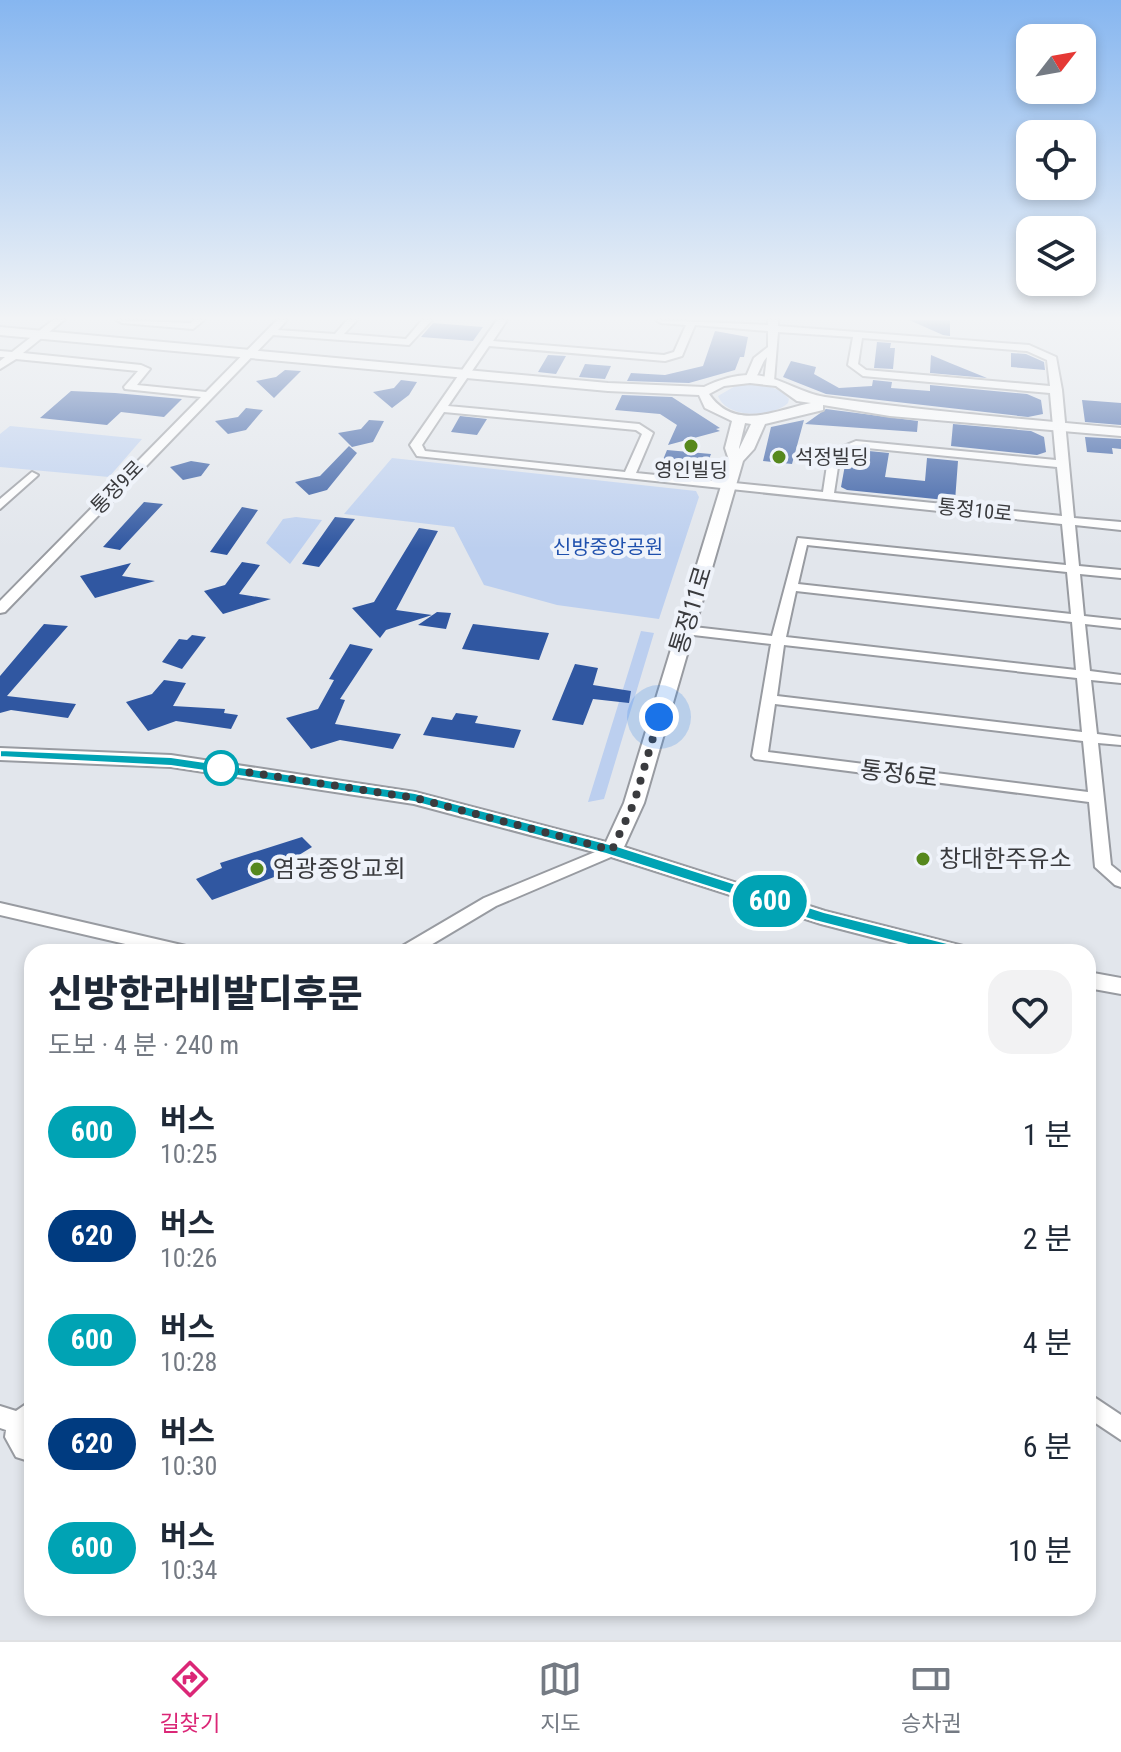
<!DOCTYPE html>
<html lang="ko">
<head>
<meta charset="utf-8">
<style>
	body { margin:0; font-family:"Roboto Condensed","Noto Sans KR",sans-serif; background:#f2f2f3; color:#1f2937; height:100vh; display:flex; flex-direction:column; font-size:30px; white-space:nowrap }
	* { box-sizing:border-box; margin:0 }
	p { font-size:26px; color:#747a83 }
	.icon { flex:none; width:44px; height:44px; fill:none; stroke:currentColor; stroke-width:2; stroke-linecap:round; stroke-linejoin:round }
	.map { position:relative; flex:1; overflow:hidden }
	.panel { position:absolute; left:24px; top:944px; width:1072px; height:672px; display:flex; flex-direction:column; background:#fff; border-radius:24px; box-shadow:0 4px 12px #0003 }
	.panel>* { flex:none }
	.badge { padding:0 16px; border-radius:26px; font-size:28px; line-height:52px }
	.needle { width:52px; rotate:59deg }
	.tools { position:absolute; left:1016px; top:24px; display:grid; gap:16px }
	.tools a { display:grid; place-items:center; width:80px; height:80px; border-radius:16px; background:#fff; box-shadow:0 4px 12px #0003; font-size:40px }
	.you { position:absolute; width:40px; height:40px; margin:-20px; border:6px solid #fff; border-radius:50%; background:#1a73e8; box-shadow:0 0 0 12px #1a73e833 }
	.map>.badge { position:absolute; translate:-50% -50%; box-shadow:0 0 0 4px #fff }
	.round { display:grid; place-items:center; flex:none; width:84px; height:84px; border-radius:24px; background:#f2f2f3 }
	.head { display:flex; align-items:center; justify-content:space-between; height:136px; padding:0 24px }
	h1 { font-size:38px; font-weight:800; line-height:60px }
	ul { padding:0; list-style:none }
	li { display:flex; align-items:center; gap:24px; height:104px; padding:0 24px }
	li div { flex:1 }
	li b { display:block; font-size:30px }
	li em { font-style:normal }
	li .badge { min-width:88px; font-weight:700; text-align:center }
	.menu { display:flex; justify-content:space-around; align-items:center; height:112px; border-top:2px solid #e0e1e3; background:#fff; font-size:22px; color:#747a83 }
	.menu a { display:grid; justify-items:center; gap:4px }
	.menu .active { color:#db2777 }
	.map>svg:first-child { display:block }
	.green { fill:#bccfef }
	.building { fill:#3057a1 }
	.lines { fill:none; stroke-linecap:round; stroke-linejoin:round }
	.minor-casing { stroke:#989ba1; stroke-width:4 }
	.tertiary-casing { stroke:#989ba1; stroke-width:4 }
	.minor { fill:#fff; fill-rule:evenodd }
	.tertiary { fill:#fff; fill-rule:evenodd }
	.line { fill:#00a3b4; stroke:#fff; stroke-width:2 }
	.walk { stroke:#3a3b3e; stroke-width:8; stroke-dasharray:0 14.4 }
	.poi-dot { fill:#56881d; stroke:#eff3fa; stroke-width:3 }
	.stop-dot { fill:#fff; stroke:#00a3b4; stroke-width:4 }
	.labels { text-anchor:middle; stroke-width:8; stroke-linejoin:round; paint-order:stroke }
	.far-poi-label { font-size:20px; fill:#3a3b3e; stroke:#eff3fa; text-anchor:start }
	.far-street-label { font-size:20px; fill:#3a3b3e; stroke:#eff3fa }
	.far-park-label { font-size:20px; fill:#1f50ad; stroke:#eff3fa }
	.street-label { font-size:24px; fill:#3a3b3e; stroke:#eff3fa }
	.poi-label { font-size:24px; fill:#3a3b3e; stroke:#eff3fa; text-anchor:start }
</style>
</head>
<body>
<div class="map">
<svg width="1121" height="1640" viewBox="0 0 1121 1640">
	<rect width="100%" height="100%" fill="#e2e6ec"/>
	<path class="green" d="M737,385C755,384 776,383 789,399L788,403C772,418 727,419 718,396Z
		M10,426L142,439L109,477L0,467V434Z
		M392,458L696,491L699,497L659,619L557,605L484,585L454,527L344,514Z
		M296,517L322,520L290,564L266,543L283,519Z
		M641,631L654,633L604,799L588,802Z"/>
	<path class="building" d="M909,320H950V336L943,335Z
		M433,323L483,327L473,341L421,337Z
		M715,331L748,337L744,357H740L735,370L689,383L627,381L631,373L665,375L703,366Z
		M877,342L891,343L890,348H895L893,369L874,368Z
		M1011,353L1026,354L1044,362L1045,370L1011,367Z
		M548,355L566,356L556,374L538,372Z
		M931,355L950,363L987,378L930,373Z
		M791,361L816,367L814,374L839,388L872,386L873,380L892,382L891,388L930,391V385L1027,394L1041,400L1043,414L1028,417L826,394L783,377Z
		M585,364L611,366L605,379L579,377Z
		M285,370L301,371L274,398L256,381L276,377Z
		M401,380L417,382L409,395L392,408L373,392L394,388Z
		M71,391L115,393L182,399L164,417L121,412L107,425L40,418Z
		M622,395L672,397L720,428L716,429L720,431L668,445L677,425L660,414L615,410Z
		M1082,400L1121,403V425L1085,422Z
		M246,408L263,410L246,430L228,434L215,421L238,417Z
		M826,409L918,421L917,432L805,424Z
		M460,416L487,419L477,435L451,432Z
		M369,420L384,421L373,442L352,447L338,433L361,429Z
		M804,420L792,464L763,461L771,427Z
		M953,424L1031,431L1044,437L1046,452L1037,455L951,446Z
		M1085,437L1121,439V449L1112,448L1113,454L1087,452Z
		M349,446L357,453L327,490L309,495L295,482L320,476Z
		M667,450L711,454L704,472L692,475L658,472Z
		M859,450L889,453L885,477L925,481L927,458L958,461L955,501L847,490L841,487L847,454Z
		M191,461L210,464L201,476L183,480L170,467Z
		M144,502L163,504L120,550L103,547Z
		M242,507L258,510L227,555L210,552Z
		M335,517L355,519L319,567L302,564Z
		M419,528L438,531L396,610L432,615L386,630L380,638L352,608L374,602Z
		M242,562L260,565L239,594L271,599L223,614L204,591L225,585Z
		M131,563L122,576L155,581L95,598L80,576Z
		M437,612L451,613L446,629L418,625Z
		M44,624L68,626L7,696L76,704L68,718L11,710L0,713V676Z
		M473,624L549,633L539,660L462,649Z
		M192,635L206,637L182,669L162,662L179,639L187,640Z
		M350,644L373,649L340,699L345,700L335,724L401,734L393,749L340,740L311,749L286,718L318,709L334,680L329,679Z
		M575,664L598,668L593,685L631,691L629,703L593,699L583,725L552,720Z
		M164,680L186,683L173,706L225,709L224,713L238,715L231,729L176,721L148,731L126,702L152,694Z
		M456,713L478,716L475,723L521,730L514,748L423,735L432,717L452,720Z
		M302,837L312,847L299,855L293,870L212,900L196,879L222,868L220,863Z"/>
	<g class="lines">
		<defs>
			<path id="minor" d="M53,320H64L23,353L141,365L150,369L137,385L206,392L277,320H287L278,330L335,334L347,320H357L344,334L406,339L422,320H432L409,345L273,335L5,612L0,613V601L201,397L125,389L124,387L138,371L16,359L0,369V361L5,357H0V351L12,352Z
				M117,320L191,323L194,320H204L193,329L122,323Z
				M497,320H507L493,341L664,355L674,352L686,325L661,323L656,320L768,325V320H778V326L1029,345L1056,357L1062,390L1074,518L1121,522V530L1075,525L1079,566L1121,570V578L1080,574L1084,616L1121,620V628L1085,624L1090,671L1121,675V683L1091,680L1097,734L1121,737V745L1098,743L1111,865L1121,873V887L1115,885L1095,867L1089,802L755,759L752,756L771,644L685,634L678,630L685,626L772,636L798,538L1066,565L1062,524L417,456L410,445ZM695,325L768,331V347L754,358L745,379L750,382C759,379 760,364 767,357L764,381L769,384L774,381L778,332L853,337L848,365L863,376L1050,393L1056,460L856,441L829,452L823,492L636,473L653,433L639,424L448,406L489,346L665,361L682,356ZM862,338L1027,351L1047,360L1050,386L866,370L858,364ZM444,412L636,430L642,434L625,472L425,451L422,445ZM857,447L1057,467L1062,516L834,493L840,454ZM807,545L1067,572L1071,614L798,584ZM796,591L1072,622L1076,670L786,637ZM784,645L1077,678L1082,732L777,696ZM775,704L1083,741L1088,792L768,752Z
				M32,472L38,475L36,477L0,509V499Z
				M612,845L620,850L618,854L496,906L419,952H396L399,948L484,898Z
				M0,903L186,946L192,948L195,952H160L0,915Z
				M1088,1393L1121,1415V1440L1088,1418Z
				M32,1400L29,1435L32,1438V1462L16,1457L5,1437L6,1430L0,1428V1406L16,1411Z"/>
			<path id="tertiary" d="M0,327L608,383L704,387C718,380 734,375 750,375C779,375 798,393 825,397C923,411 1022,419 1121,428V436L890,416L823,405V410L765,424L754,449L743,461L644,803L624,847L825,911L967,947L970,952H929L821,924L605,855L414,804L171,767L0,760V748L171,755L415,792L606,842L624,803L729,460L725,448L732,421L705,408L699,395L608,391L0,335ZM750,383L776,386L797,401L811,403C776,410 735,432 709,394L724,386ZM745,423L751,424L739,449V448Z
				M1088,972L1121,978V994L1088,988Z"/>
		</defs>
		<use href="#minor" class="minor-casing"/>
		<use href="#tertiary" class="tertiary-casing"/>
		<use href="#minor" class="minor"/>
		<use href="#tertiary" class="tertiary"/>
	</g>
	<linearGradient id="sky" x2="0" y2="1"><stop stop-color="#86b6f0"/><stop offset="0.58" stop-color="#f2f4f6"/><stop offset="1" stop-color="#f2f4f6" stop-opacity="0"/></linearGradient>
	<rect width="1121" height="549" fill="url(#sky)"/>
	<path class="line" d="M0,750L171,757L415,793L617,846L824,912L959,946L968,952L959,958L815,921L606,854L414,802L171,766L0,757Z"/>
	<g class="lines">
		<path class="walk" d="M221,768L415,798L612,850L634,803L659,717"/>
	</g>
	<g class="poi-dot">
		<circle cx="691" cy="446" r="8"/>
		<circle cx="779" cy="457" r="8"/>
		<circle cx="923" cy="859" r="8"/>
		<circle cx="257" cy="869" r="8"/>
	</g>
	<circle class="stop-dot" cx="221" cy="768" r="16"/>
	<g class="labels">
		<g class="far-poi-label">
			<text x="795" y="464">석정빌딩</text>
			<text x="691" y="477" text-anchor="middle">영인빌딩</text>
		</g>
		<g class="far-street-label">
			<text transform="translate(117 487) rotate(-46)" y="7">통정9로</text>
			<text transform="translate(975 510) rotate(6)" y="7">통정10로</text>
		</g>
		<g class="far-park-label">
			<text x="608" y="554">신방중앙공원</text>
		</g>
		<g class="street-label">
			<text transform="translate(691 610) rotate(-73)" y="8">통정11로</text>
			<text transform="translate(899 774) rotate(7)" y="8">통정6로</text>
		</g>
		<g class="poi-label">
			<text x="939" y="867">창대한주유소</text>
			<text x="273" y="877">염광중앙교회</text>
		</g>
	</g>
</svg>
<div class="tools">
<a><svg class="needle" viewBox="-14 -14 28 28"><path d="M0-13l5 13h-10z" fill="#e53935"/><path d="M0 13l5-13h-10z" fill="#747a83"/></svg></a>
<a><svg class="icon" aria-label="locate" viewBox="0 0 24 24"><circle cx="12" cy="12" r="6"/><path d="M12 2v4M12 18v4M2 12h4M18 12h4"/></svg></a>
<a><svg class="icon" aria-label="layers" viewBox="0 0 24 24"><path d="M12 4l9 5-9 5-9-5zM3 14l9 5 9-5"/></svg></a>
</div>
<div class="you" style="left:659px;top:717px"></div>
<b class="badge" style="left:770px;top:901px;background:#00a3b4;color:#fff">600</b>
<section class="panel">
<div class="head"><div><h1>신방한라비발디후문</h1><p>도보 · 4 분 · 240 m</p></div><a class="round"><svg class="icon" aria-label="heart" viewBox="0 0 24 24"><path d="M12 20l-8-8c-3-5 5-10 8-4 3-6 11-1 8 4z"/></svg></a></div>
<ul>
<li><span class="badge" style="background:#00a3b4;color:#fff">600</span><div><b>버스</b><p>10:25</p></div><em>1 분</em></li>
<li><span class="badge" style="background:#003b80;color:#fff">620</span><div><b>버스</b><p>10:26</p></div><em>2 분</em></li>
<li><span class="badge" style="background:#00a3b4;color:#fff">600</span><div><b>버스</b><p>10:28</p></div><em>4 분</em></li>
<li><span class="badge" style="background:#003b80;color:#fff">620</span><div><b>버스</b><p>10:30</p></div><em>6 분</em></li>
<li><span class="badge" style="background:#00a3b4;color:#fff">600</span><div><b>버스</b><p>10:34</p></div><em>10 분</em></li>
</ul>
</section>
</div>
<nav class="menu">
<a class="active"><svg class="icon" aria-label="directions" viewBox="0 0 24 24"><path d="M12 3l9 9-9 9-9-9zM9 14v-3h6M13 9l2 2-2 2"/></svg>길찾기</a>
<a><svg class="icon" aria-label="map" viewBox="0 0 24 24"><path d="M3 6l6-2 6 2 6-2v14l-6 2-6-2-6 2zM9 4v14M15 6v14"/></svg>지도</a>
<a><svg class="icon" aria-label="tickets" viewBox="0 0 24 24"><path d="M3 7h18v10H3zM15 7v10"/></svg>승차권</a>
</nav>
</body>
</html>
